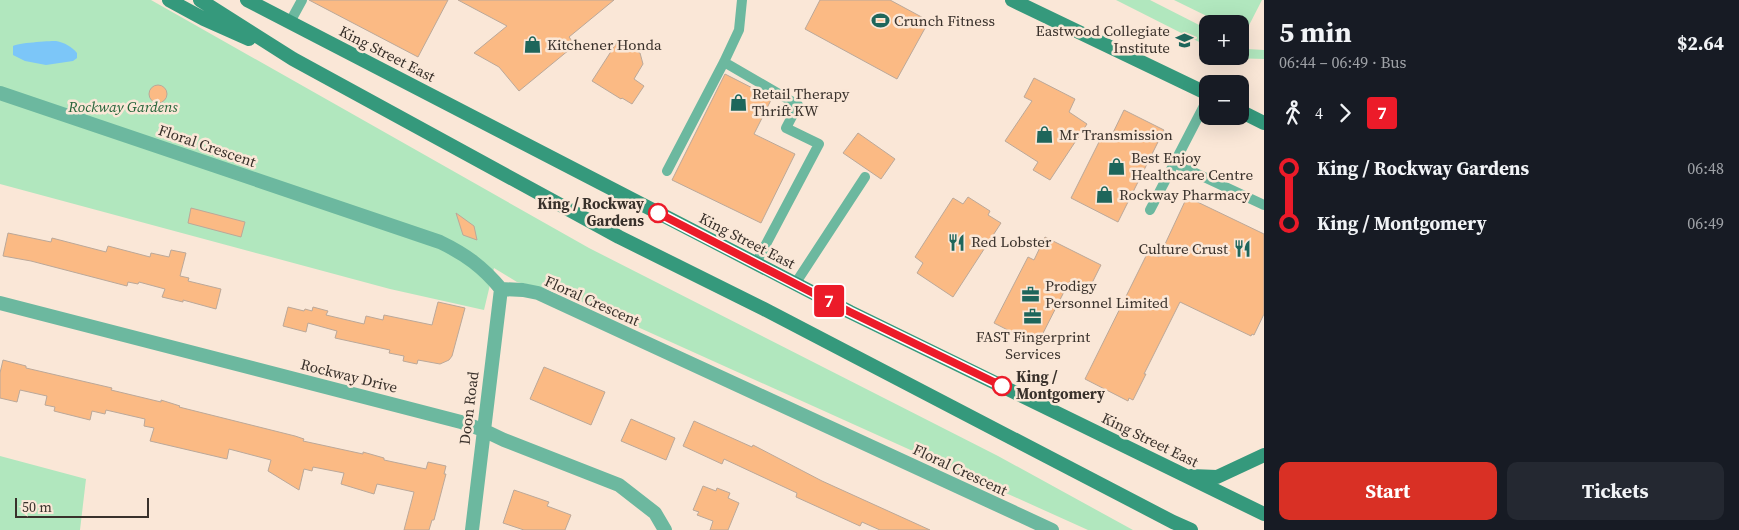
<!DOCTYPE html>
<html lang="en">
<head>
<meta charset="utf-8">
<style>
	body { margin:0; font-family:"Source Serif 4",serif; background:#242831; color:#f1f3f6; height:100vh; display:flex; flex-direction:column; font-size:19px; white-space:nowrap }
	* { box-sizing:border-box; margin:0 }
	p { font-size:16px; color:#9ea1a6 }
	.icon { flex:none; width:28px; height:28px; fill:none; stroke:currentColor; stroke-width:2; stroke-linecap:round; stroke-linejoin:round }
	.map { position:relative; flex:1; overflow:hidden }
	.side { display:flex; flex-direction:column; background:#171b24; width:475px }
	.side>* { flex:none }
	.badge { padding:0 10px; border-radius:4px; font-size:18px; line-height:32px }
	.fabs { position:absolute; left:1199px; top:15px; display:grid; gap:10px }
	.fabs a { display:grid; place-items:center; width:50px; height:50px; border-radius:10px; background:#171b24; box-shadow:0 5px 20px #0002; font-size:25px }
	.scale { position:absolute; left:15px; bottom:12px; width:134px; box-sizing:border-box; padding-left:5px; border:2px solid #39312b; border-top:0; font-size:14px; line-height:18px; white-space:nowrap; color:#39312b; -webkit-text-stroke:4px #fae7d7; paint-order:stroke }
	.map>.badge { position:absolute; translate:-50% -50%; box-shadow:0 0 0 2px #fff }
	.legs { display:flex; align-items:center; gap:8px; height:55px; padding:0 15px; font-size:16px }
	.legs p { margin-inline-start:auto }
	.overview { display:flex; align-items:center; justify-content:space-between; height:85px; padding:0 15px }
	h1 { font-size:28px; font-weight:700; line-height:38px }
	.primary-button { display:flex; gap:10px; margin-top:auto; padding:10px 15px }
	.primary-button a { flex:1; height:58px; border-radius:10px; background:#d93025; color:#fff; font-size:20px; font-weight:700; line-height:58px; text-align:center }
	.primary-button a+a { background:#242831; color:#f1f3f6 }
	ul { padding:0 15px; list-style:none }
	li { display:flex; align-items:center; gap:18px; height:55px; font-size:19px }
	li i { display:grid; place-items:center; width:8px; height:100%; margin:0 6px; background:currentColor }
	li i::after { content:''; width:12px; height:12px; margin:-6px; border:4px solid; border-radius:50%; background:#171b24 }
	li p { margin-inline-start:auto }
	li:first-child i { background:linear-gradient(#0000 50%,currentColor 0) }
	li:last-child i { background:linear-gradient(currentColor 50%,#0000 0) }
	main { display:flex; flex:1; min-height:0 }
	.map>svg:first-child { display:block }
	.green { fill:#b1e7be }
	.water { fill:#7cc6f8 }
	.building { fill:#fbba84; stroke:#bba899 }
	.lines { fill:none; stroke-linecap:round; stroke-linejoin:round }
	.service { stroke:#6cb89f; stroke-width:10 }
	.minor { stroke:#6cb89f; stroke-width:14 }
	.secondary { stroke:#35997c; stroke-width:14 }
	.line-1-casing { stroke:#fff; stroke-width:11 }
	.line-1 { stroke:#ec1b29; stroke-width:8 }
	.stop-1-dot { fill:#fff; stroke:#ec1b29; stroke-width:2.5 }
	.labels { text-anchor:middle; stroke-width:5; stroke-linejoin:round; paint-order:stroke }
	.poi-label { font-size:15px; fill:#39312b; stroke:#fae7d7; text-anchor:start }
	.street-label { font-size:15px; fill:#39312b; stroke:#fae7d7 }
	.park-label { font-size:15px; font-style:italic; fill:#25643a; stroke:#fae7d7 }
	.stop-label { font-size:15px; font-weight:bold; fill:#39312b; stroke:#fae7d7; text-anchor:end }
</style>
</head>
<body>
<main>
<div class="map">
<svg width="1264" height="530" viewBox="0 0 1264 530">
	<rect width="100%" height="100%" fill="#fae7d7"/>
	<path class="green" d="M0,0H151L589,248L998,456L1133,530H1088L560,292L517,282L494,268L484,310L390,289L0,184Z
		M1116,0H1150L1207,29V46Z
		M1174,0H1262L1244,35L1240,32V24H1223Z
		M1240,45L1248,49L1264,50V59L1232,58L1228,56H1240Z
		M0,456L86,479L80,530H0Z"/>
	<path class="water" d="M56,41C65,43 71,46 77,53V58L73,61L46,65L25,61L13,55V46C17,43 48,41 56,41Z"/>
	<path class="building" d="M309,0H448L418,57Z
		M458,0H614L569,37L575,45L519,91L499,67L474,53L507,26Z
		M820,0H890L929,21L897,79L805,29Z
		M619,39L640,53L643,64L634,79L644,86L632,104L622,98L621,99L592,81Z
		M725,74L772,98L754,134L795,154L761,223L672,180Z
		M1034,78L1075,99L1069,112L1087,124L1050,180L1033,170L1038,162L1005,141L1032,101L1024,97Z
		M149 94a9 9 0 1 1 18 0a9 9 0 1 1-18 0Z
		M1124,110L1164,130L1118,222L1071,198L1103,134L1110,139Z
		M858,133L895,159L881,179L843,153Z
		M968,197L990,211L988,215L1001,223L953,297L917,273L923,263L915,257L953,198L963,204Z
		M1187,197L1264,234V314L1254,335L1252,334L1251,336L1180,302L1144,374H1146L1133,400L1129,398L1128,401L1085,379L1148,252L1159,257Z
		M191,208L245,222L241,237L188,223Z
		M456,213L474,226L477,240L463,235Z
		M8,233L51,242L52,238L106,252L108,246L150,257L151,253L169,257L171,250L186,253L180,276L189,278L188,281L221,289L216,309L183,300V302L162,297L165,289L139,282L138,284L128,282L127,286L31,261L3,256Z
		M1045,237L1101,265L1088,291L1069,282L1037,345L994,323L1028,257L1034,260Z
		M438,302L465,308L452,356L449,360L440,364L418,360L417,364L403,361L404,356L389,353L390,350L335,338L337,331L308,323L306,332L283,326L288,307L304,311L305,309L312,311L313,307L328,311L326,315L364,324L366,316L383,320L384,315L432,325Z
		M3,360L26,366V368L112,388L111,390L161,402V400L180,406L179,407L295,436L304,439L303,441L363,454V452L384,458V460L426,469L428,462L446,466L444,474H446L434,520H432L429,530H404L414,492L377,484L374,494L341,484L344,473L313,467L312,471L304,469L299,490L268,471L271,460L229,449L227,459L150,441L154,428L144,426L145,419L106,410L105,414L92,411L90,420L54,411L55,407L45,405L47,396L20,390L17,402L0,398V373Z
		M544,367L605,392L591,425L530,399Z
		M631,419L675,438L666,460L621,441Z
		M694,421L752,447L753,445L822,481L930,530H880L862,522L860,526L796,497L797,493L724,459L722,464L683,446Z
		M703,486L716,491L717,488L730,493L728,498L739,503L728,530H710L713,521L697,515L699,512L693,510Z
		M514,490L549,502L547,506L571,515L565,530H524L503,523Z"/>
	<g class="lines">
		<path class="service" d="M290,22L302,0
			M724,62L798,105L786,128L819,144L756,263
			M1174,163L1264,205
			M667,171L724,62L739,30L742,0
			M1150,210L1208,98
			M795,284L865,177"/>
		<path class="minor" d="M0,93L440,242C465,254 483,267 501,289
			M501,289L523,290L538,293L1052,530
			M0,303L461,422L483,430L504,440L619,485L655,513L665,530
			M472,530L501,289"/>
		<path class="secondary" d="M169,0L204,19L249,39
			M200,0L293,59L619,237L764,309L1173,522L1191,530
			M247,0L850,312L1264,514
			M1012,0L1208,94
			M1240,111L1264,123
			M1191,476L1217,477L1264,455"/>
	</g>
	<g class="lines">
		<defs>
			<path id="line-1" d="M658,213L850,312L1002,386"/>
		</defs>
		<use href="#line-1" class="line-1-casing"/>
		<use href="#line-1" class="line-1"/>
	</g>
	<defs>
		<symbol id="stadium-bare" viewBox="-9 -9 18 18"><path d="M0-5a6.5 5 0 1 0 0 10a6.5 5 0 1 0 0-10ZM-3.5-1.8h7v3.6h-7Z" fill="#1e665b" stroke="#fae7d7" stroke-width="2.5" paint-order="stroke"/></symbol>
		<symbol id="school-bare" viewBox="-9 -9 18 18"><path d="M0-5L7-2L0 1L-7-2ZM-4 1L0 2.5L4 1V4Q0 6-4 4Z" fill="#1e665b" stroke="#fae7d7" stroke-width="2.5" paint-order="stroke"/></symbol>
		<symbol id="shop-bare" viewBox="-9 -9 18 18"><path d="M-5-2.5h2.3a2.7 3.5 0 0 1 5.4 0H5L5.5 6h-11ZM-1.5-2.5h3a1.5 2.3 0 0 0-3 0Z" fill="#1e665b" stroke="#fae7d7" stroke-width="2.5" paint-order="stroke"/></symbol>
		<symbol id="restaurant-bare" viewBox="-9 -9 18 18"><path d="M-5-6h1v4h1v-4h1v4h1v-4h1v5L-1.5 .5V6h-2V.5L-5-1ZM5-6V6H3V1.5H1.5Q1.5-4 5-6Z" fill="#1e665b" stroke="#fae7d7" stroke-width="2.5" paint-order="stroke"/></symbol>
		<symbol id="office-bare" viewBox="-9 -9 18 18"><path d="M-6-3h4V-5.5h4V-3h4V5H-6ZM-1-4.5V-3h2v-1.5ZM-6 0V1H6V0Z" fill="#1e665b" stroke="#fae7d7" stroke-width="2.5" paint-order="stroke"/></symbol>
	</defs>
	<g fill-rule="evenodd">
		<use href="#stadium-bare" x="868" y="8" width="25" height="25"/>
		<use href="#school-bare" x="1172" y="28" width="25" height="25"/>
		<use href="#shop-bare" x="520" y="32" width="25" height="25"/>
		<use href="#shop-bare" x="726" y="90" width="25" height="25"/>
		<use href="#shop-bare" x="1032" y="122" width="25" height="25"/>
		<use href="#shop-bare" x="1104" y="154" width="25" height="25"/>
		<use href="#shop-bare" x="1092" y="182" width="25" height="25"/>
		<use href="#restaurant-bare" x="944" y="230" width="25" height="25"/>
		<use href="#restaurant-bare" x="1230" y="236" width="25" height="25"/>
		<use href="#office-bare" x="1018" y="282" width="25" height="25"/>
		<use href="#office-bare" x="1020" y="304" width="25" height="25"/>
	</g>
	<g class="stop-1-dot">
		<circle cx="658" cy="213" r="9"/>
		<circle cx="1002" cy="386" r="9"/>
	</g>
	<g class="labels">
		<g class="poi-label">
			<text x="894" y="26">Crunch Fitness</text>
			<text x="1170" y="36" text-anchor="end">Eastwood Collegiate<tspan x="1170" dy="17">Institute</tspan></text>
			<text x="547" y="50">Kitchener Honda</text>
			<text x="752" y="99">Retail Therapy<tspan x="752" dy="17">Thrift KW</tspan></text>
			<text x="1059" y="140">Mr Transmission</text>
			<text x="1131" y="163">Best Enjoy<tspan x="1131" dy="17">Healthcare Centre</tspan></text>
			<text x="1119" y="200">Rockway Pharmacy</text>
			<text x="971" y="247">Red Lobster</text>
			<text x="1228" y="254" text-anchor="end">Culture Crust</text>
			<text x="1045" y="291">Prodigy<tspan x="1045" dy="17">Personnel Limited</tspan></text>
			<text x="1033" y="342" text-anchor="middle">FAST Fingerprint<tspan x="1033" dy="17">Services</tspan></text>
		</g>
		<g class="street-label">
			<text transform="translate(387 54) rotate(27)" y="5">King Street East</text>
			<text transform="translate(207 146) rotate(19)" y="5">Floral Crescent</text>
			<text transform="translate(747 241) rotate(27)" y="5">King Street East</text>
			<text transform="translate(592 301) rotate(24)" y="5">Floral Crescent</text>
			<text transform="translate(349 376) rotate(14)" y="5">Rockway Drive</text>
			<text transform="translate(469 408) rotate(-83)" y="5">Doon Road</text>
			<text transform="translate(1150 440) rotate(26)" y="5">King Street East</text>
			<text transform="translate(960 470) rotate(25)" y="5">Floral Crescent</text>
		</g>
		<g class="park-label">
			<text x="123" y="112">Rockway Gardens</text>
		</g>
		<g class="stop-label">
			<text x="644" y="209">King / Rockway<tspan x="644" dy="17">Gardens</tspan></text>
			<text x="1016" y="382" text-anchor="start">King /<tspan x="1016" dy="17">Montgomery</tspan></text>
		</g>
	</g>
</svg>
<div class="fabs">
<a>+</a>
<a>−</a>
</div>
<div class="scale">50 m</div>
<b class="badge" style="left:829px;top:301px;background:#ec1b29;color:#fff">7</b>
</div>
<section class="side">
<div class="overview"><div><h1>5 min</h1><p>06:44 – 06:49 · Bus</p></div><b>$2.64</b></div>
<div class="legs"><svg class="icon" aria-label="walk" viewBox="0 0 24 24"><circle cx="13" cy="4" r="2"/><path d="M13 8l-2 6 4 7M11 14l-3 7M7 12l3-4h3l4 4"/></svg>4<svg class="icon" aria-label="forward" viewBox="0 0 24 24"><path d="M9 5l7 7-7 7"/></svg><b class="badge" style="background:#ec1b29;color:#fff">7</b></div>
<ul>
<li><i style="color:#ec1b29"></i><b>King / Rockway Gardens</b><p>06:48</p></li>
<li><i style="color:#ec1b29"></i><b>King / Montgomery</b><p>06:49</p></li>
</ul>
<div class="primary-button"><a>Start</a><a>Tickets</a></div>
</section>
</main>
</body>
</html>
